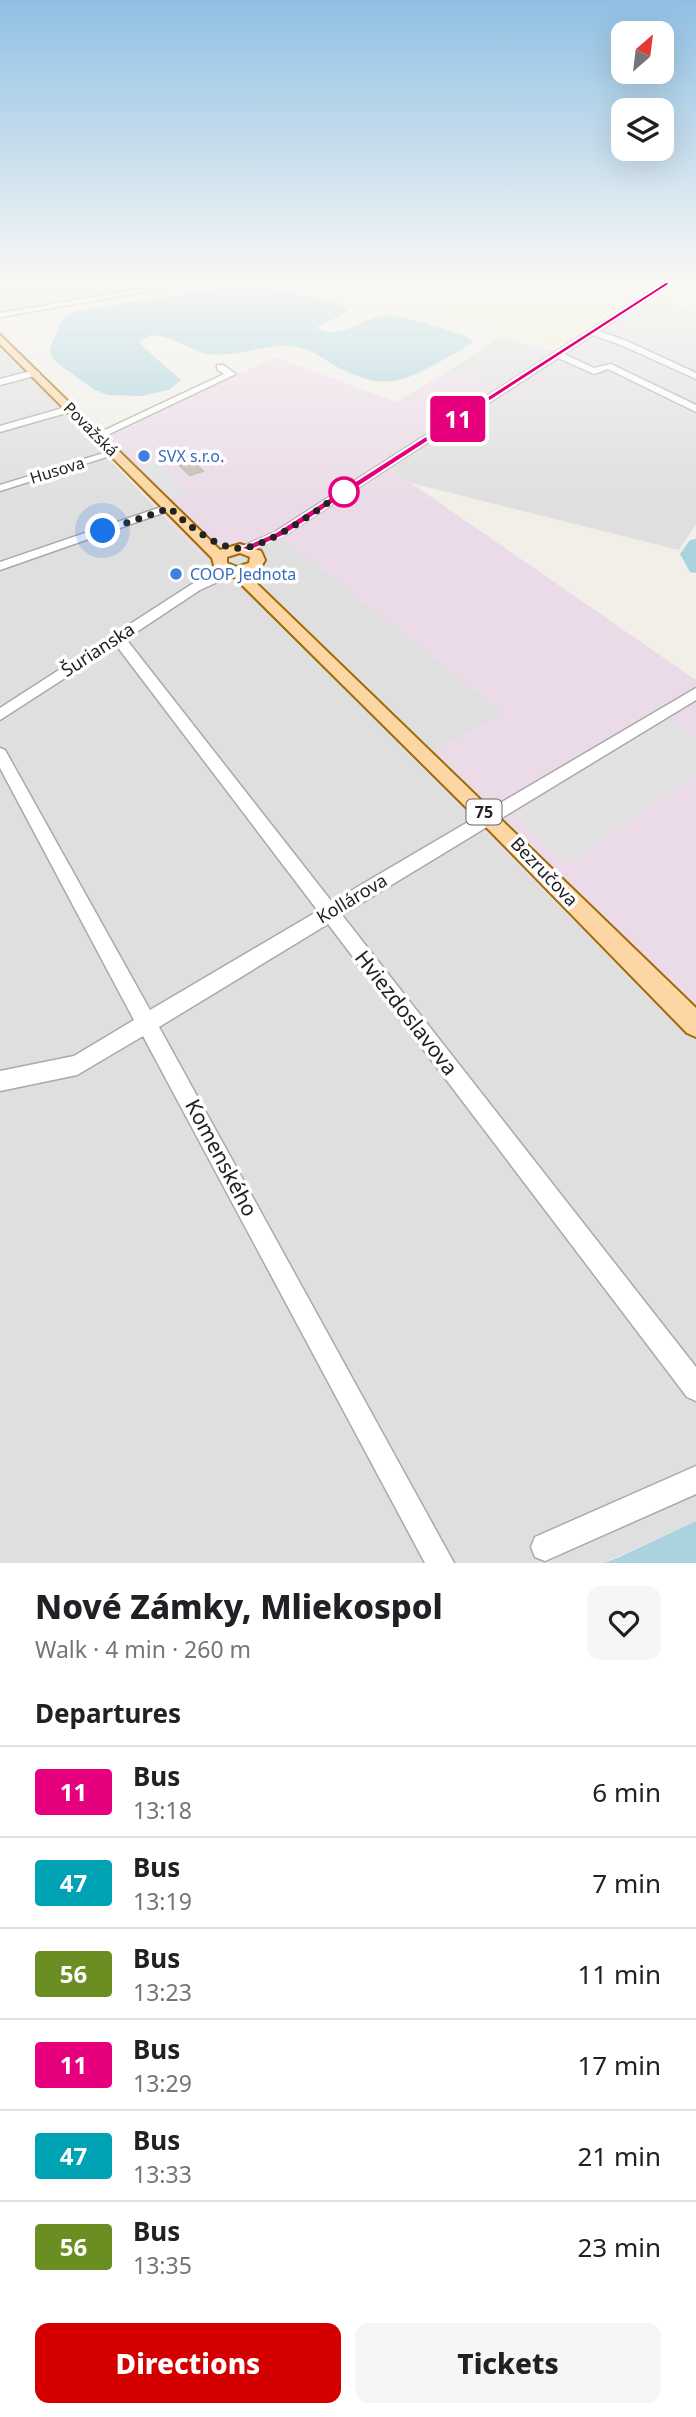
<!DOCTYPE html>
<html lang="en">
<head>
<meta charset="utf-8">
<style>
	body { margin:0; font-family:"Noto Sans",sans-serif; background:#f6f6f6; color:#202124; height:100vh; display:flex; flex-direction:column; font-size:26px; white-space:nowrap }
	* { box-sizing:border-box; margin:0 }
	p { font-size:23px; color:#757577 }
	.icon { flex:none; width:38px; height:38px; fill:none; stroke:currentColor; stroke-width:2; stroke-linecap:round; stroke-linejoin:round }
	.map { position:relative; height:1563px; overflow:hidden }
	.drawer { display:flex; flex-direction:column; background:#fff; flex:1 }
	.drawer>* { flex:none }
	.badge { padding:0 14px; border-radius:5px; font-size:24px; line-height:46px }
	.needle { width:46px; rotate:28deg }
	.fabs { position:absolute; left:611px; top:21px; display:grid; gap:14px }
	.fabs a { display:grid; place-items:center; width:63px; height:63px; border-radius:14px; background:#fff; box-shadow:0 7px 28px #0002; font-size:35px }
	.you { position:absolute; width:35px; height:35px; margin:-18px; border:5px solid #fff; border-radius:50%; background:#1a73e8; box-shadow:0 0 0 10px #1a73e833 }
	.map>.badge { position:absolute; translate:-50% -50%; box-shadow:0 0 0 4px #fff }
	h2 { padding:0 35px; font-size:26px; line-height:63px }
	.round { display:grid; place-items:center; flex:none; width:74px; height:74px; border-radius:14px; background:#f6f6f6 }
	.overview { display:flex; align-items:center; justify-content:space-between; height:119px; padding:0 35px }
	h1 { font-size:33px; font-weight:800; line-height:52px }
	.cta { display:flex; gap:14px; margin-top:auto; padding:14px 35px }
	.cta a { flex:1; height:80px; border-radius:14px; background:#d40000; color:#fff; font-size:28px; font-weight:800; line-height:80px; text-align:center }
	.cta a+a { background:#f6f6f6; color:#202124 }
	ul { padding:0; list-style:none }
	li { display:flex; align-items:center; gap:21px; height:91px; padding:0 35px; border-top:2px solid #e0e0e0 }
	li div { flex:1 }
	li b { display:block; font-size:26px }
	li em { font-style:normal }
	li .badge { min-width:77px; font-weight:700; text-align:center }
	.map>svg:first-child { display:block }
	.residential { fill:#e0dfdf }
	.industrial { fill:#ebdbe8 }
	.farmland { fill:#eef0d5 }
	.parking { fill:#e2e2e2 }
	.water { fill:#aad3df }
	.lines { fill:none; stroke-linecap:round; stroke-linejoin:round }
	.river { fill:#aad3df; fill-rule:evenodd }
	.building { fill:#c7bfb8; stroke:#c4b6ab; stroke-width:2 }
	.minor-casing { stroke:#a9a9a9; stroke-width:3 }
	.major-casing { stroke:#a06b00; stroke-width:4 }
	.minor { fill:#fff; fill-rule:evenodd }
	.major { fill:#fcd6a4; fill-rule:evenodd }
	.line { fill:#e6007e; stroke:#fff; stroke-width:2 }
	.walk { stroke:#222; stroke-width:7; stroke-dasharray:0 12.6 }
	.shop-dot { fill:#3f7fe0; stroke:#fff; stroke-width:2.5 }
	.stop-dot { fill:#fff; stroke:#e6007e; stroke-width:3.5 }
	.labels { text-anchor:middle; stroke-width:7; stroke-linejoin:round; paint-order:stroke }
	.far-street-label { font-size:16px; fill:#222; stroke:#fff }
	.far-shop-label { font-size:16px; fill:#366cbe; stroke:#fff; text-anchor:start }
	.shield { fill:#fff; stroke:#646464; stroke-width:2 }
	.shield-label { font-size:16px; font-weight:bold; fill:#222 }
	.street-label { font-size:18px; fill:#222; stroke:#fff }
	.near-street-label { font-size:21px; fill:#222; stroke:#fff }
</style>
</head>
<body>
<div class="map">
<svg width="696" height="1563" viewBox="0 0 696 1563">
	<rect width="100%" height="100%" fill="#f2efe9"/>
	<path class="residential" d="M0,283H218L0,317Z
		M655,297L696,312V524L679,550L411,483L379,460L491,389L448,371L500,337L550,350L573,349Z
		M0,345L205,559L285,540L504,713L416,761L696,1043V1521L604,1563H0Z"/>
	<path class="industrial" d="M276,357L396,402L449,371L491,389L379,461L696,680V1043L416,761L504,713L285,540L205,559L97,443L103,435Z"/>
	<path class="farmland" d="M314,283H696V312L655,297L573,349Z"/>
	<path class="parking" d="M154,458L189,493L171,499L137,464Z
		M669,718L696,738V776L566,864L514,815Z"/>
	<path class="water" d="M249,284L343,304L347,312L317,327C335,342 360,321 378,316C397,311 444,330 464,335L473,341C464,350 451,355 441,361C402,383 383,390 341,369C326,362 315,350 298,347C268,341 238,358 208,354C187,351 156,322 139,343L181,380L169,390L141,396L108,395L95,390L57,363L51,355L50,348L63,318L75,311Z
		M696,1521V1563H604L617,1558Z"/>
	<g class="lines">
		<path class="river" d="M696,539V573L690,572L680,554L690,540Z"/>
	</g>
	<path class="building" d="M185,455L203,471L190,475L173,459Z"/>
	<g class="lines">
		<defs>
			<path id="minor" d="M178,283H195L0,317V313Z
				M663,283H672L599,331L627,341L696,373V379L621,345L593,335L564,354L594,368L611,364L696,405V412L608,369L594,374L558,358L283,536L249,551H241L239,548L275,532Z
				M217,365H223L236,374L101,438L92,436L224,374L217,369Z
				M35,370L40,373L38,375L0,385V379Z
				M70,406L73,407V411L0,432V426Z
				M110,451L119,453L0,491V485Z
				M170,504L176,507L174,509L0,570V562Z
				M231,567L237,571L235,574L200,590L126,639L332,902L696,688V700L342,915L696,1367V1401L687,1397L328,924L159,1027L454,1563H425L143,1036L77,1075L0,1091V1071L74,1056L134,1020L0,768V748L5,750L150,1010L318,911L116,645L0,720V708L192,584Z
				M696,1466V1494L545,1561L535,1557L531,1547L535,1537Z"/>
			<path id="major" d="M0,335L220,550L240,544L261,551L265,560L260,569L247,574L696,1008V1037L687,1033L491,832L232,575L215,569L212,558L0,344ZM240,553L250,557L249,563L237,567L227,563V557Z"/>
		</defs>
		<use href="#minor" class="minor-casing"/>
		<use href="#major" class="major-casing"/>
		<use href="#minor" class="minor"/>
		<use href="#major" class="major"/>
	</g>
	<linearGradient id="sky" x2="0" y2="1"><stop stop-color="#8fc0e4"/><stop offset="0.56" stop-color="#f9f8f5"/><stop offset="1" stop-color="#f9f8f5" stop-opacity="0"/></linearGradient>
	<rect width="696" height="502" fill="url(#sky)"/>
	<path class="line" d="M666,282L671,283L283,536L249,551L240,548L276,532Z"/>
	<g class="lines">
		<path class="walk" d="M103,531L170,508C185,523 212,545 234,548C264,553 326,503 352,486L344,492"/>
	</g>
	<g class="shop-dot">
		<circle cx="144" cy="456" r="7"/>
		<circle cx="176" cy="574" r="7"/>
	</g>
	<circle class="stop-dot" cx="344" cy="492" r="14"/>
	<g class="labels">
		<g class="far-street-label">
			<text transform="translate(91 429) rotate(45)" y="6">Považská</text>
			<text transform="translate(57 470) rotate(-17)" y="6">Husova</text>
		</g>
		<g class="far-shop-label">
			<text x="158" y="462">SVX s.r.o.</text>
			<text x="190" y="580">COOP Jednota</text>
		</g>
		<rect class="shield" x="466.5" y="799.5" width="35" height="25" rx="5"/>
		<g class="shield-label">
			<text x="484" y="818">75</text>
		</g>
		<g class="street-label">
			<text transform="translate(98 650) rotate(-33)" y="6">Šurianska</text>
			<text transform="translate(544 872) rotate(46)" y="6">Bezručova</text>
			<text transform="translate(352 899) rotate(-31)" y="6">Kollárova</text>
		</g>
		<g class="near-street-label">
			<text transform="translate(406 1013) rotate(52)" y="7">Hviezdoslavova</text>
			<text transform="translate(221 1158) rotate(62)" y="7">Komenského</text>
		</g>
	</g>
</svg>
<div class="fabs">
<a><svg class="needle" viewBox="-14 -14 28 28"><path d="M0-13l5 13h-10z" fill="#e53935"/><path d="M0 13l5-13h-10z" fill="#757577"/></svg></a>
<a><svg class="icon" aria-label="layers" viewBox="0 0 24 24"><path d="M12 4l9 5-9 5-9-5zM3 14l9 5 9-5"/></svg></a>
</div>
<div class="you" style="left:103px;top:531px"></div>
<b class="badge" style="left:458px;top:419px;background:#e6007e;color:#fff">11</b>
</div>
<section class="drawer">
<div class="overview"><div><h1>Nové Zámky, Mliekospol</h1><p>Walk · 4 min · 260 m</p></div><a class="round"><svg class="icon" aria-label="heart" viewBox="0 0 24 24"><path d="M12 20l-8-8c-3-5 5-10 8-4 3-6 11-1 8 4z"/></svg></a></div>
<h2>Departures</h2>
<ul>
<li><span class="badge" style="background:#e6007e;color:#fff">11</span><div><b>Bus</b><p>13:18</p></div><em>6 min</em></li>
<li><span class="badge" style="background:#00a3b4;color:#fff">47</span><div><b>Bus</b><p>13:19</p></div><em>7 min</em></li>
<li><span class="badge" style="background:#6b8e23;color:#fff">56</span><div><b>Bus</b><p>13:23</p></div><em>11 min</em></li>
<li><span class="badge" style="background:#e6007e;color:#fff">11</span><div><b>Bus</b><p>13:29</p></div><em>17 min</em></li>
<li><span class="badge" style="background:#00a3b4;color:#fff">47</span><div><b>Bus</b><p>13:33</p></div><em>21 min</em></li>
<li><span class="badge" style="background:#6b8e23;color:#fff">56</span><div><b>Bus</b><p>13:35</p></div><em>23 min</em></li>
</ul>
<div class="cta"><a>Directions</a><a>Tickets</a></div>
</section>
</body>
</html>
